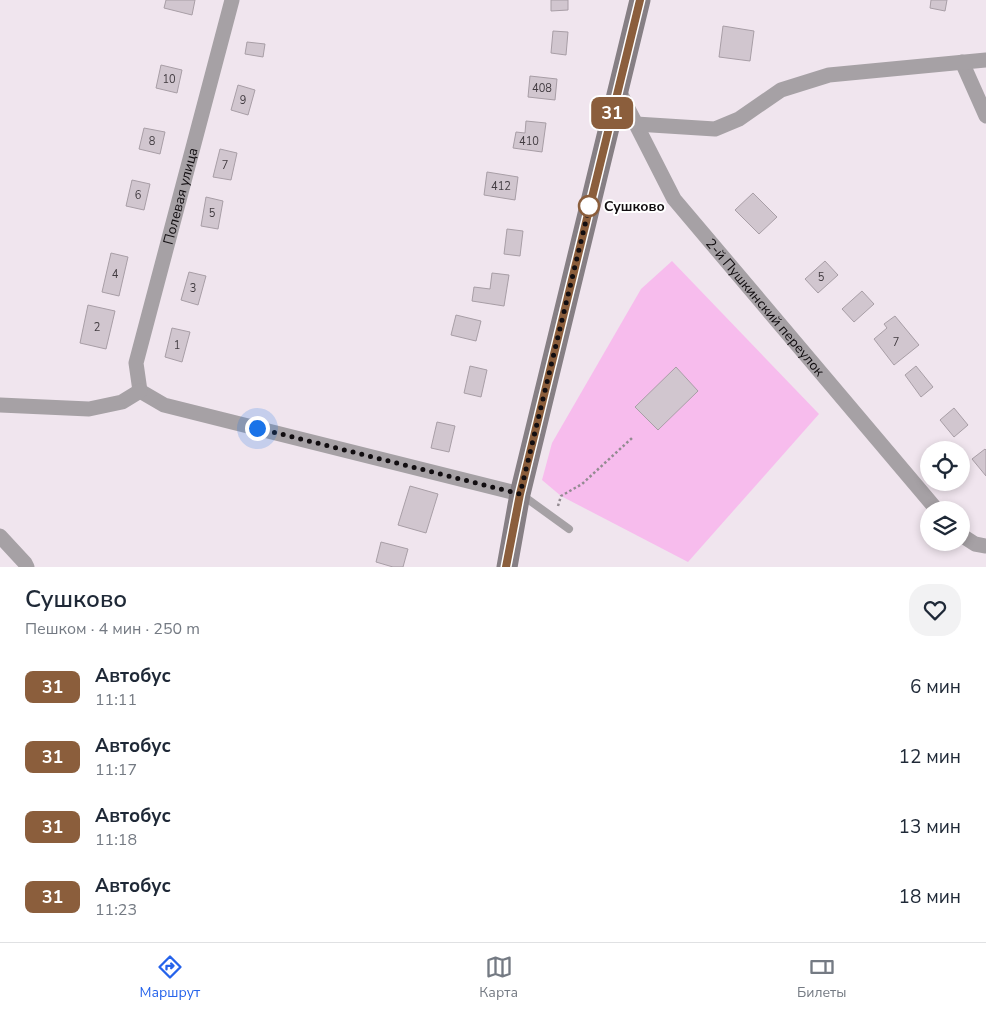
<!DOCTYPE html>
<html lang="ru">
<head>
<meta charset="utf-8">
<style>
	body { margin:0; font-family:"Nunito Sans",sans-serif; background:#f2f2f3; color:#1f2937; height:100vh; display:flex; flex-direction:column; font-size:19px; white-space:nowrap }
	* { box-sizing:border-box; margin:0 }
	p { font-size:16px; color:#747a83 }
	.icon { flex:none; width:28px; height:28px; fill:none; stroke:currentColor; stroke-width:2; stroke-linecap:round; stroke-linejoin:round }
	.map { position:relative; height:567px; overflow:hidden }
	.drawer { display:flex; flex-direction:column; background:#fff; flex:1 }
	.drawer>* { flex:none }
	.badge { padding:0 10px; border-radius:8px; font-size:18px; line-height:32px }
	.controls { position:absolute; left:920px; top:441px; display:grid; gap:10px }
	.controls a { display:grid; place-items:center; width:50px; height:50px; border-radius:50%; background:#fff; box-shadow:0 2px 8px #0003; font-size:25px }
	.you { position:absolute; width:25px; height:25px; margin:-12px; border:4px solid #fff; border-radius:50%; background:#1a73e8; box-shadow:0 0 0 8px #1a73e833 }
	.map>.badge { position:absolute; translate:-50% -50%; box-shadow:0 0 0 2px #fff }
	.round { display:grid; place-items:center; flex:none; width:52px; height:52px; border-radius:20px; background:#f2f2f3 }
	.overview { display:flex; align-items:center; justify-content:space-between; height:85px; padding:0 25px }
	h1 { font-size:24px; font-weight:600; line-height:38px }
	ul { padding:0; list-style:none }
	li { display:flex; align-items:center; gap:15px; height:70px; padding:0 25px }
	li div { flex:1 }
	li b { display:block; font-size:19px }
	li em { font-style:normal }
	li .badge { min-width:55px; font-weight:700; text-align:center }
	.tab-bar { display:flex; justify-content:space-around; align-items:center; height:70px; border-top:1px solid #e0e1e3; background:#fff; font-size:14px; color:#747a83 }
	.tab-bar a { display:grid; justify-items:center; gap:2px }
	.tab-bar .selected { color:#2563eb }
	.map>svg:first-child { display:block }
	.green { fill:#f7bced }
	.building { fill:#d1c6cf; stroke:#a89ea6 }
	.lines { fill:none; stroke-linecap:round; stroke-linejoin:round }
	.path { stroke:#938b91; stroke-width:2.5; stroke-dasharray:2.5 2.5; stroke-linecap:butt }
	.lane { stroke:#a6a1a5; stroke-width:8 }
	.street { stroke:#a6a1a5; stroke-width:15 }
	.secondary { stroke:#867f84; stroke-width:21 }
	.line-casing { stroke:#fff; stroke-width:11 }
	.line { stroke:#8b5e3c; stroke-width:8 }
	.walk { stroke:#110d10; stroke-width:5; stroke-dasharray:0 9 }
	.stop-dot { fill:#fff; stroke:#8b5e3c; stroke-width:2.5 }
	.labels { text-anchor:middle; stroke-width:4; stroke-linejoin:round; paint-order:stroke }
	.number-label { font-size:11px; fill:#413b40 }
	.street-label { font-size:14px; fill:#110d10; stroke:#fff }
	.stop-label { font-size:14px; font-weight:bold; fill:#110d10; stroke:#fff; text-anchor:start }
</style>
</head>
<body>
<div class="map">
<svg width="986" height="567" viewBox="0 0 986 567">
	<rect width="100%" height="100%" fill="#f0e5ee"/>
	<path class="green" d="M672,261L819,414L688,562L561,496L542,480L552,443L641,289Z"/>
	<path class="building" d="M166,0H195L192,15L164,8Z
		M551,0H568V10L551,11Z
		M931,0H947L945,11L930,8Z
		M723,26L754,31L750,61L719,57Z
		M553,31L568,32L566,55L551,53Z
		M247,42L265,44L263,57L245,54Z
		M161,65L182,70L177,93L156,88Z
		M530,76L557,79L555,100L528,97Z
		M238,85L255,90L248,115L231,110Z
		M526,121L546,123L542,152L513,148L516,132L525,133Z
		M144,128L165,132L160,154L139,149Z
		M220,149L237,153L231,180L213,177Z
		M487,172L518,177L515,200L484,195Z
		M132,180L150,184L144,210L126,206Z
		M753,193L777,217L759,234L735,210Z
		M206,197L223,201L218,229L201,226Z
		M507,229L523,231L520,256L504,254Z
		M111,253L128,257L119,296L102,292Z
		M825,261L838,275L818,293L805,279Z
		M189,272L206,276L198,305L181,300Z
		M492,273L509,275L504,306L472,301L474,287L490,289Z
		M862,291L874,304L854,322L842,309Z
		M88,305L115,311L106,349L80,343Z
		M456,315L481,321L476,341L451,335Z
		M895,316L919,345L894,365L874,339L887,328L884,324Z
		M172,328L190,332L182,362L165,357Z
		M470,366L487,370L481,397L464,393Z
		M916,366L933,387L921,397L905,375Z
		M676,367L698,391L658,430L635,407Z
		M954,408L968,425L954,437L940,420Z
		M437,422L455,426L449,452L431,448Z
		M985,449L986,450V476L972,459Z
		M410,486L438,494L426,533L398,525Z
		M381,542L408,549L403,567H393L376,562Z"/>
	<g class="lines">
		<path class="path" d="M558,506L561,496L582,484L632,438"/>
		<path class="lane" d="M522,495L569,529"/>
		<g class="street">
			<path d="M962,62L986,116"/>
			<path id="s1" d="M618,89L674,199L937,510"/>
			<path d="M636,124L715,129L739,119L781,90L829,75L986,60"/>
			<path id="s2" d="M140,391L136,363L232,0"/>
			<path d="M140,391L164,405L520,494"/>
			<path d="M0,405L89,409L122,402L140,391"/>
			<path d="M961,535L975,544L986,546"/>
			<path d="M0,536L25,563L27,567"/>
		</g>
		<path class="secondary" d="M507,567L520,494L640,0"/>
	</g>
	<g class="lines">
		<defs>
			<path id="line" d="M506,567L520,494L640,0"/>
		</defs>
		<use href="#line" class="line-casing"/>
		<use href="#line" class="line"/>
		<path class="walk" d="M257,428L520,494L590,204L589,206"/>
	</g>
	<circle class="stop-dot" cx="589" cy="206" r="10"/>
	<g class="labels">
		<g class="number-label">
			<text x="169" y="83">10</text>
			<text x="542" y="92">408</text>
			<text x="243" y="104">9</text>
			<text x="152" y="145">8</text>
			<text x="529" y="145">410</text>
			<text x="225" y="169">7</text>
			<text x="501" y="190">412</text>
			<text x="138" y="199">6</text>
			<text x="212" y="217">5</text>
			<text x="115" y="278">4</text>
			<text x="821" y="281">5</text>
			<text x="193" y="292">3</text>
			<text x="97" y="331">2</text>
			<text x="896" y="346">7</text>
			<text x="177" y="349">1</text>
		</g>
		<g class="street-label">
			<text dy="5" stroke="none"><textPath href="#s2" startOffset="201">Полевая улица</textPath></text>
			<text dy="5" stroke="none"><textPath href="#s1" startOffset="265">2-й Пушкинский переулок</textPath></text>
		</g>
		<g class="stop-label">
			<text x="604" y="211">Сушково</text>
		</g>
	</g>
</svg>
<div class="controls">
<a><svg class="icon" aria-label="locate" viewBox="0 0 24 24"><circle cx="12" cy="12" r="6"/><path d="M12 2v4M12 18v4M2 12h4M18 12h4"/></svg></a>
<a><svg class="icon" aria-label="layers" viewBox="0 0 24 24"><path d="M12 4l9 5-9 5-9-5zM3 14l9 5 9-5"/></svg></a>
</div>
<div class="you" style="left:257px;top:428px"></div>
<b class="badge" style="left:612px;top:113px;background:#8b5e3c;color:#fff">31</b>
</div>
<section class="drawer">
<div class="overview"><div><h1>Сушково</h1><p>Пешком · 4 мин · 250 m</p></div><a class="round"><svg class="icon" aria-label="heart" viewBox="0 0 24 24"><path d="M12 20l-8-8c-3-5 5-10 8-4 3-6 11-1 8 4z"/></svg></a></div>
<ul>
<li><span class="badge" style="background:#8b5e3c;color:#fff">31</span><div><b>Автобус</b><p>11:11</p></div><em>6 мин</em></li>
<li><span class="badge" style="background:#8b5e3c;color:#fff">31</span><div><b>Автобус</b><p>11:17</p></div><em>12 мин</em></li>
<li><span class="badge" style="background:#8b5e3c;color:#fff">31</span><div><b>Автобус</b><p>11:18</p></div><em>13 мин</em></li>
<li><span class="badge" style="background:#8b5e3c;color:#fff">31</span><div><b>Автобус</b><p>11:23</p></div><em>18 мин</em></li>
</ul>
</section>
<nav class="tab-bar">
<a class="selected"><svg class="icon" aria-label="directions" viewBox="0 0 24 24"><path d="M12 3l9 9-9 9-9-9zM9 14v-3h6M13 9l2 2-2 2"/></svg>Маршрут</a>
<a><svg class="icon" aria-label="map" viewBox="0 0 24 24"><path d="M3 6l6-2 6 2 6-2v14l-6 2-6-2-6 2zM9 4v14M15 6v14"/></svg>Карта</a>
<a><svg class="icon" aria-label="tickets" viewBox="0 0 24 24"><path d="M3 7h18v10H3zM15 7v10"/></svg>Билеты</a>
</nav>
</body>
</html>
